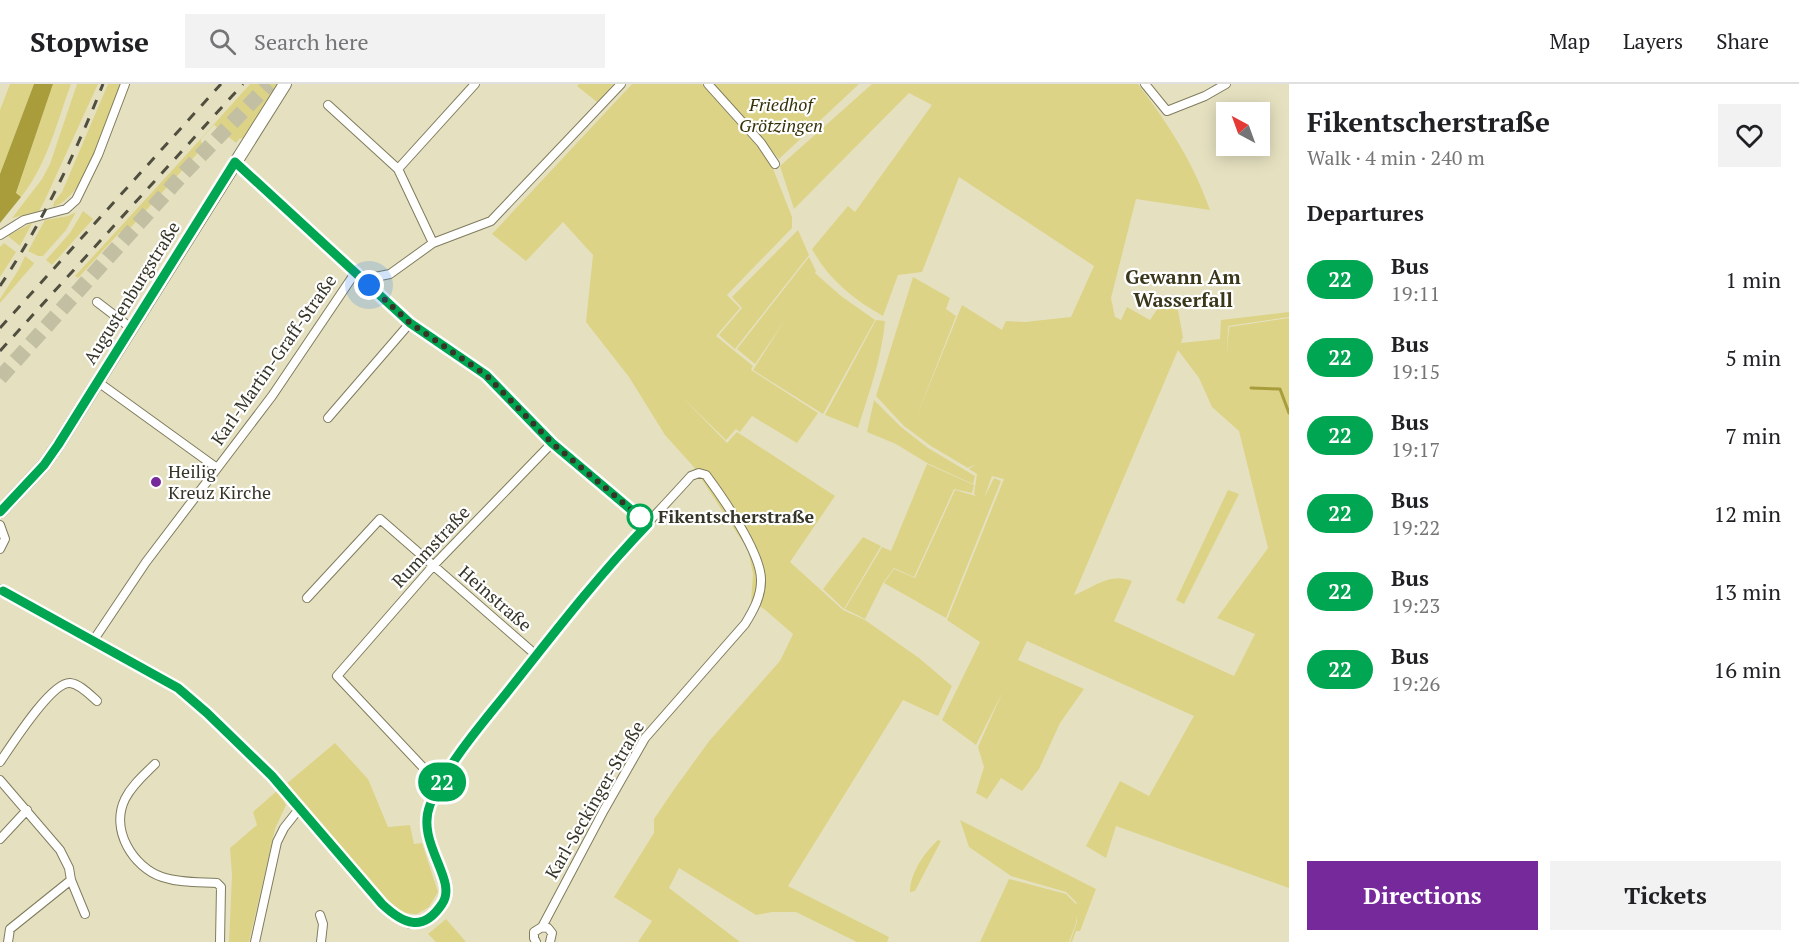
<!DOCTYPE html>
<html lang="en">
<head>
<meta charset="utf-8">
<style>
	body { margin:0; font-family:"PT Serif",serif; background:#f2f2f2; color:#202124; height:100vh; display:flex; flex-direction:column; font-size:22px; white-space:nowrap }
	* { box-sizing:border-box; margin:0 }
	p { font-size:20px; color:#757577 }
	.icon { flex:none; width:33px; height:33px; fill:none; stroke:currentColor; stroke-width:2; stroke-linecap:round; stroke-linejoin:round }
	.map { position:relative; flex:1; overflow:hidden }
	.sheet { display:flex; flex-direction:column; background:#fff; width:510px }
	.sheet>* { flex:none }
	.badge { padding:0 12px; border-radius:20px; font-size:21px; line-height:39px }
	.needle { width:39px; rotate:319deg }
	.controls { position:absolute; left:1216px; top:18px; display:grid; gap:12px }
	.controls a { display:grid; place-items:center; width:54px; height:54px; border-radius:0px; background:#fff; box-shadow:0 3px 15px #0003; font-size:30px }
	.you { position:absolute; width:30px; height:30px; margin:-15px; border:4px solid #fff; border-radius:50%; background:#1a73e8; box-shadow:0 0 0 9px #1a73e833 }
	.map>.badge { position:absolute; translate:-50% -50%; box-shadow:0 0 0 3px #fff }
	h2 { padding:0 18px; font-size:22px; line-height:54px }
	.round { display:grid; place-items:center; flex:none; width:63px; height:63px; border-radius:0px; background:#f2f2f2 }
	.summary { display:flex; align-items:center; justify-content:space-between; height:102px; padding:0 18px }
	h1 { font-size:28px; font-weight:700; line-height:45px }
	.action { display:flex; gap:12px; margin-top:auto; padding:12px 18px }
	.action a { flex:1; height:69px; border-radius:0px; background:#76299b; color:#fff; font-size:24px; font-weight:700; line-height:69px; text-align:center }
	.action a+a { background:#f2f2f2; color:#202124 }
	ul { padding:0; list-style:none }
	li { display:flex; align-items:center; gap:18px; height:78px; padding:0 18px }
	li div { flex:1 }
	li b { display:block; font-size:22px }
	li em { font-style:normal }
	li .badge { min-width:66px; font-weight:700; text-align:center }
	header { display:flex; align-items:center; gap:36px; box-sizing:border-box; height:84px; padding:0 30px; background:#fff; border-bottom:2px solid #e0e0e0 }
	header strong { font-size:28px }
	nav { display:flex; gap:33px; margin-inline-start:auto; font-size:21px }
	.search { width:420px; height:54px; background:#f2f2f2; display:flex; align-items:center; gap:15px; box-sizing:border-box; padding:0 21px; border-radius:0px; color:#757577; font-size:22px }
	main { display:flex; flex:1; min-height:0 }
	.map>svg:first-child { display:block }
	.green { fill:#dcd387; fill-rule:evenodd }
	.water { fill:#a99d3b }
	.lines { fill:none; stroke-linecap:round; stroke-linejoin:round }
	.stream { stroke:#a99d3b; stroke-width:3 }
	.highway-tunnel { stroke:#c2bfa2; stroke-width:15; stroke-dasharray:15 8; stroke-linecap:butt }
	.street-casing { stroke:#7f7c5d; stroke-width:10 }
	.secondary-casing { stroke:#7f7c5d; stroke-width:14 }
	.street { stroke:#fff; stroke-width:8 }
	.secondary { stroke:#fff; stroke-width:12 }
	.rail { stroke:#504f3f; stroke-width:3; stroke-dasharray:10 10; stroke-linecap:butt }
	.line-casing { stroke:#fff; stroke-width:14 }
	.line { stroke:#00a651; stroke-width:9 }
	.walk { stroke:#363528; stroke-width:6; stroke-dasharray:0 10.8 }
	.poi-dot { fill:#76299b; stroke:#fff; stroke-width:2 }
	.stop-dot { fill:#fff; stroke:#00a651; stroke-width:3 }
	.labels { text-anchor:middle; stroke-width:4.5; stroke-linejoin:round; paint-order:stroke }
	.park-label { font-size:18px; font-style:italic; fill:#383208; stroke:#fff }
	.street-label { font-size:18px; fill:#363528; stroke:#fff }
	.poi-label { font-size:18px; fill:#363528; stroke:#fff; text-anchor:start }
	.stop-label { font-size:18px; font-weight:bold; fill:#363528; stroke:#fff; text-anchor:start }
	.neighbourhood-label { font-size:20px; font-weight:bold; fill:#3b371b; stroke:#fff }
</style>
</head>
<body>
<header>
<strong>Stopwise</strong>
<div class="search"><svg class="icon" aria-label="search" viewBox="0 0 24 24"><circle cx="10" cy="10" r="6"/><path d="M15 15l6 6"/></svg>Search here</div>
<nav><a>Map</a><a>Layers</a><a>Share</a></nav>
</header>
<main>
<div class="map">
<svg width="1289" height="858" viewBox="0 0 1289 858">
	<rect width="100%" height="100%" fill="#e5e1c0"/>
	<path class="green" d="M10,0H34L0,90V26Z
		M53,0H71C57,38 47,81 21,113L16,110Z
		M77,0H98L44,118L39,127L12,134L42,95L50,80Z
		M108,0H121C109,32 87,113 53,123L54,118L62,108Z
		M250,0H279L243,55L240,54L236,59L214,41L201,55V58L205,61L124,151L120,148L78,194L75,192C134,128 193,64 250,0Z
		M579,0H614L597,18L577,2Z
		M632,0H702L768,72L792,133V144L727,211L740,224L716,252L753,282L751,286L818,329L797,359L752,332L740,348L736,345L726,356L680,311L727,359L737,348L835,412L790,478L843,526L865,536L919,574L952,602L938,632L903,616L788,802L889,853L887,858H857L796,828H772L756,831L679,784L669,804L740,858H638L652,837L614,813L654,749V735L675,704L710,656L780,577L793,550L764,525L751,518L753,490L748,466L693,382L665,351L629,293L586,238L593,171L563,138L526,177L492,150Z
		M713,0H859L779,75Z
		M872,0H1138C1169,41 1193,78 1210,126L1136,115L1111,214L1115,233L1121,236L1127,223L1150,236L1160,221H1177L1183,253L1181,259L1220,255L1221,236L1289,228V233L1228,242L1227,271L1229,243L1289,234V804L1116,742L1106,774L1086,762L1120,697L1149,712L1194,632L1027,557L1018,576L1084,605L1060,639L1039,685L1022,707L1001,694L987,715L976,709L984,683L978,663L1003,607L976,661L942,636L980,558L947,536L1004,395L992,392L984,414L994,394L1001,397L946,534L884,499L894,485L915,494L955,406L976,412L974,410L977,390L969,385L976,380L968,384L931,362L904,342L876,312L913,193L950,214L946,225L956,232L916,334L962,221L1002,246L1006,237L1025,238L1071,233L1094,182L959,93L922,188L898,191L883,232C853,215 828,195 812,165L848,122L855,128L932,21L909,9L794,125L780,82ZM1178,266L1199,294L1212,323L1239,347L1268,464L1217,534L1255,550L1234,592L1114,537L1132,497C1109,488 1095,503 1074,511Z
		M83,127L93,135L52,181L46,176L70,149Z
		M76,128L66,146L43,172H38L28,167L45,136L68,132Z
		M32,139L20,162L9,153V151Z
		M798,146L809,171L735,265L719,251L742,224L732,213Z
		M4,159L16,168L0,193V163Z
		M25,172L34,179L33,181L0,219V215L19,185Z
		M809,173L816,187L815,189L841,212L875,236L823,330L753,286L785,236L755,280L737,265Z
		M876,236L885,237C882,273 869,309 858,344L825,331Z
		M874,316L901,343L928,364L975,392L973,400L927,379L896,360L867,348Z
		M927,380L974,401L972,409L954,405L914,493L894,484L883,499L865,535L845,525L882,463L891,467Z
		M1228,406L1239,410L1184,520L1176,516Z
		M863,453L881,462L844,525L823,505Z
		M335,659L368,695L388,743L410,741L414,760L422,759L438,808L429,823L417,830L400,829L382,811L285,701Z
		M278,706L286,721L275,745L249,858H229L232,791L230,764L257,741L253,728Z
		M960,736L1096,805L1080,847H1076L1072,858H1070L1077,838V831L1076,839L1069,858H980L1009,795L1066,810L1076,820L1077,819L1066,808L1011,792L969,763Z
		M938,756L941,757L915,807L910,808C910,789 924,769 938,756Z
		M446,835L466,858H436L428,850Z"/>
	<path class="water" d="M34,0H53L16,109L21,113L0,139V90Z"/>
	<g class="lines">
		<path class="stream" d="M1251,304L1280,305L1289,329"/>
		<path class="highway-tunnel" d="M0,294L183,90L269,0"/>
		<defs>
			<path id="street" d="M708,0L761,59L775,80
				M1145,0L1167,27L1205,12L1226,0
				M328,21L398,85L433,159
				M235,78L410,239L486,291L552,359L648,440
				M398,85L475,0
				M0,151L24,136L66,125L76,116L98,71L125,0
				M358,190L370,194L390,190L433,159L491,137L621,0
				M97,218L131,244
				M98,298L217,384
				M328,334L410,239
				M0,441L5,455L0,465
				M0,505L178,605L207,629L272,692L382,820L396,833L410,840C479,820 429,786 427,746C425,729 433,713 441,699C464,661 492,627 519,592C548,556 577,518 608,482C635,452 664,422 691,392L699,389L706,391C723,414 762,470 761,497C761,513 753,527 745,540L645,654L604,726L542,843
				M307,514L380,435L536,571
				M93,557L146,478L272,312L355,189
				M0,678C11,662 51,598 70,599C80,600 90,611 97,617
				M155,680C144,691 132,701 125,715C110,746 133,783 162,793C180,799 199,798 217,799L221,803L220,858
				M0,696L60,766L69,784L71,796L85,830
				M441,699L433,694L337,592L433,482L552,359
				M0,755L27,726
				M320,831L323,840L321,858
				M8,858L10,845L71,796
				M255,858L277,758L284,744L299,725
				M536,858L534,854V848L542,843L548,844L552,849L550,858"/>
			<path id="secondary" d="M0,428L44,381L58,361L285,0"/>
		</defs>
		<use href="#street" class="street-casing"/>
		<use href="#secondary" class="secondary-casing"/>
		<use href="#street" class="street"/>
		<use href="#secondary" class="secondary"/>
		<path class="rail" d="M0,202C42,139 75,71 103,0
			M0,244L221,0
			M0,267L243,0"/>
	</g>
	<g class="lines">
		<defs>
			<path id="line" d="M0,428L44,381L58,361L235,78L410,239L486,291L552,359L648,440C596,494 551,553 505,611C480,642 444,684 430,721C415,759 459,796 442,820C423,849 403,840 382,820L272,692L207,629L178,604L3,507"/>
		</defs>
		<use href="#line" class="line-casing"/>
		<use href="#line" class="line"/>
		<path class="walk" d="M369,201L410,239L486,291L552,359L640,433"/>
	</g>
	<circle class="poi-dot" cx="156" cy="398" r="6"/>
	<circle class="stop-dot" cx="640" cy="433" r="12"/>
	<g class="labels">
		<g class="park-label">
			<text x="781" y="27">Friedhof<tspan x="781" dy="21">Grötzingen</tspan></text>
		</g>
		<g class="street-label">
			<text transform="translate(132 209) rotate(-58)" y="6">Augustenburgstraße</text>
			<text transform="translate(274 276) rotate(-55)" y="6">Karl-Martin-Graff-Straße</text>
			<text transform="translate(431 463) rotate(-47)" y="6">Rummstraße</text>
			<text transform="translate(495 515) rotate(41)" y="6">Heinstraße</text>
			<text transform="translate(595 716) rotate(-60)" y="6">Karl-Seckinger-Straße</text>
		</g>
		<g class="poi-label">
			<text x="168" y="394">Heilig<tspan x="168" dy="21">Kreuz Kirche</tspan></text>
		</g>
		<g class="stop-label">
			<text x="658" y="439">Fikentscherstraße</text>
		</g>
		<g class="neighbourhood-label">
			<text x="1183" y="200">Gewann Am<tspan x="1183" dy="23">Wasserfall</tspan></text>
		</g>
	</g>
</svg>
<div class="controls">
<a><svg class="needle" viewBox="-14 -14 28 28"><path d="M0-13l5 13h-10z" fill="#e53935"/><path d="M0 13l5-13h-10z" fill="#757577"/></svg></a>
</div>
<div class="you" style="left:369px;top:201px"></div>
<b class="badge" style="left:442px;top:698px;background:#00a651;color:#fff">22</b>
</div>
<section class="sheet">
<div class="summary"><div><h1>Fikentscherstraße</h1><p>Walk · 4 min · 240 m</p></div><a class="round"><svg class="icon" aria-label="heart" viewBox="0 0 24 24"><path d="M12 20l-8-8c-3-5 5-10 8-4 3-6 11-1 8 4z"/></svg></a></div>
<h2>Departures</h2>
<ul>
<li><span class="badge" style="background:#00a651;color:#fff">22</span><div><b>Bus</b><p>19:11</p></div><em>1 min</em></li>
<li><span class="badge" style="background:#00a651;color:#fff">22</span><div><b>Bus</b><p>19:15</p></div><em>5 min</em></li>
<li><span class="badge" style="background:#00a651;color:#fff">22</span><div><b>Bus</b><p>19:17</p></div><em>7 min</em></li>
<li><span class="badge" style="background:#00a651;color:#fff">22</span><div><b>Bus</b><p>19:22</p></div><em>12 min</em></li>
<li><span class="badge" style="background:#00a651;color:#fff">22</span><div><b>Bus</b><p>19:23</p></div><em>13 min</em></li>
<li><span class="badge" style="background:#00a651;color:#fff">22</span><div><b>Bus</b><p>19:26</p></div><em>16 min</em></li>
</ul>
<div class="action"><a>Directions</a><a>Tickets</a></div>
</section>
</main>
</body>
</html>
